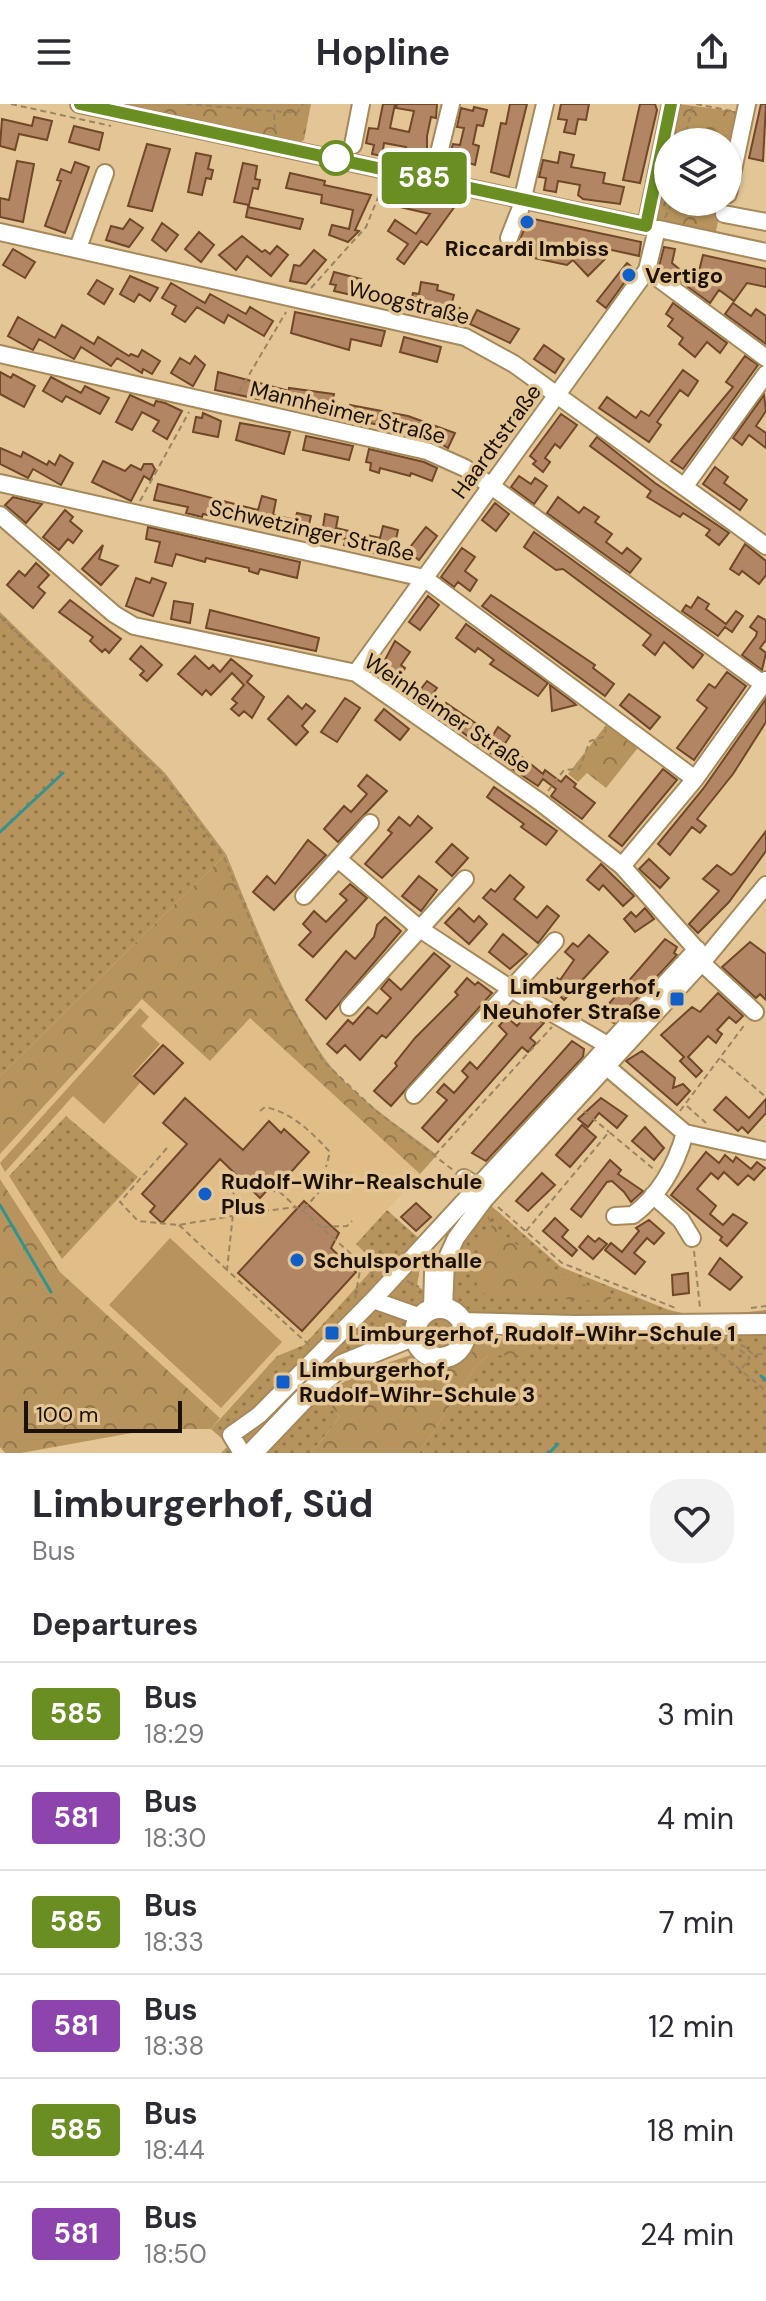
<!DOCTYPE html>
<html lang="en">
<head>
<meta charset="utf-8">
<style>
	body { margin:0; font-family:"DM Sans",sans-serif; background:#f2f2f3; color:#2b2b33; height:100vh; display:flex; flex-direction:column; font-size:30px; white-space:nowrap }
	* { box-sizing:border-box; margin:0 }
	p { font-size:26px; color:#7c7c81 }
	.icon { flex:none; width:44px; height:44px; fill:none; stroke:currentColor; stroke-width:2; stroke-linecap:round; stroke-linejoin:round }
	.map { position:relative; height:1349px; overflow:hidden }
	.panel { display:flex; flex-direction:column; background:#fff; flex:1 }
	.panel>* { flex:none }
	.badge { padding:0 16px; border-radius:6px; font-size:28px; line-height:52px }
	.buttons { position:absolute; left:654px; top:24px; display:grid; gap:16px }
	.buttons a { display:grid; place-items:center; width:88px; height:88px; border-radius:50%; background:#fff; box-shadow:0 2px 6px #0004; font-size:40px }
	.scale { position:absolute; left:24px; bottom:20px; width:158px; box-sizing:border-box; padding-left:8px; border:4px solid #1d1202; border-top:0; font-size:22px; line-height:28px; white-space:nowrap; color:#1d1202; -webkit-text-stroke:6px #e4c696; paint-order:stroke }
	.map>.badge { position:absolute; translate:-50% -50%; box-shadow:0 0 0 4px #fff }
	h2 { padding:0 32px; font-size:30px; line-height:72px }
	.round { display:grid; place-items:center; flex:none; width:84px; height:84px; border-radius:32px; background:#f2f2f3 }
	.summary { display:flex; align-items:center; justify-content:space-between; height:136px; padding:0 32px }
	h1 { font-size:38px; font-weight:700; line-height:60px }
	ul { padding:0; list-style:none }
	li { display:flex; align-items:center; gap:24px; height:104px; padding:0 32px; border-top:2px solid #e1e1e2 }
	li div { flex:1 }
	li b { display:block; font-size:30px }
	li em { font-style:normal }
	li .badge { min-width:88px; font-weight:700; text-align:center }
	header { display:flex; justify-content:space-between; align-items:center; height:104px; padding:0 32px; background:#fff; font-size:36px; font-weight:700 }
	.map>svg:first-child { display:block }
	.built { fill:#e1be87 }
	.grass { fill:url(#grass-dots) }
	.forest { fill:url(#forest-crowns) }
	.garden { fill:#b7945d }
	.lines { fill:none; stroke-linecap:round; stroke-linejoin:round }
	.stream { stroke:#319492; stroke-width:3 }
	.building { fill:#b28664; stroke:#704828; stroke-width:2 }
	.minor-casing { stroke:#a6895b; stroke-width:20 }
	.major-casing { stroke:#a6895b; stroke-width:24 }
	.path { stroke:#9c8460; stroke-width:2; stroke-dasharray:6 4; stroke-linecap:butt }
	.minor { stroke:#fff; stroke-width:16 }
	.major { stroke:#fff; stroke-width:20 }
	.line-casing { stroke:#fff; stroke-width:18 }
	.line { stroke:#6b8e23; stroke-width:12 }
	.stop-dot { fill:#fff; stroke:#6b8e23; stroke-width:4 }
	.poi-dot { fill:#115ec9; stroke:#e4c696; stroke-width:3 }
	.labels { text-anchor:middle; stroke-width:7; stroke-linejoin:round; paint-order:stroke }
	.poi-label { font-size:22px; font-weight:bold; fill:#1d1202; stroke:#e4c696; text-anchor:start }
	.street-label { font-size:22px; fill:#1d1202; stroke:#e4c696 }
</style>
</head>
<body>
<header><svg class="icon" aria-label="menu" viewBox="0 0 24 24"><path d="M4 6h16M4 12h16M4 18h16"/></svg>Hopline<svg class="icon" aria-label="share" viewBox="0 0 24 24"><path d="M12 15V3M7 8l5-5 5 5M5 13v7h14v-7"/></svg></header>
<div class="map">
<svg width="766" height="1349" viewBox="0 0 766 1349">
	<defs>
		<pattern id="grass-dots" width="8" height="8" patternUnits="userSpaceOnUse" patternTransform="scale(2)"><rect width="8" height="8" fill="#b7945d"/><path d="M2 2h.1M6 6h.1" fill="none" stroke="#94774b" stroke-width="1.8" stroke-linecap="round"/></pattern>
		<pattern id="forest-crowns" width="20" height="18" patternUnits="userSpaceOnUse" patternTransform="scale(2)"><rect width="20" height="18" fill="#b7945d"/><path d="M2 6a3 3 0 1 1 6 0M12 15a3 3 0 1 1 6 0" fill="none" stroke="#94774b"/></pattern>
	</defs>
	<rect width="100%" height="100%" fill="#e4c696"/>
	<path class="built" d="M142,895L210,956L250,914L420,1070L356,1140L377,1159L304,1241L277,1252L220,1314L60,1168L0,1075V1050Z"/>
	<path class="grass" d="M0,508L165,669L226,750L0,972Z
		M66,1012L138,1073L62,1155L9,1072Z
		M488,1099L561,1163L669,1206L700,1213L766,1206V1217L462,1212C426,1170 463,1137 488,1099Z
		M387,1106L423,1138L450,1124L421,1157L417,1182L425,1187L424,1204L407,1226L361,1249L245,1349H221L229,1341L211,1325L277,1252L304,1241L377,1160L356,1140Z
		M422 1229a18 18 0 1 1 36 0a18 18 0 1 1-36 0Z
		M766,1227V1349H419L476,1262L488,1252L529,1240L484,1242L483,1234Z
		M323,1292L340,1313L311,1349H263Z"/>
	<path class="forest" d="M120,0H311L304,36L300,39Z
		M679,0L740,8L728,67V38H671Z
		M668,51V98H722L715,132L653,117Z
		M610,616L641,640L606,684L587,669L578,678L568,670Z
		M226,750C255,820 281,893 325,955C353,993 400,1022 437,1051L420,1070L250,914L210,957L142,895L0,1050V972Z
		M0,1075L60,1168L220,1314L211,1325H154L21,1349H5L0,1343Z
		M492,1121C532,1155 563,1172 611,1192V1198L480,1189L471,1161Z
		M483,1234L484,1242L530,1240V1250L488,1252L476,1262L419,1349H311L340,1313L323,1292L357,1269L414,1250L436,1262L457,1257L466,1240Z"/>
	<path class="garden" d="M140,904L149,913L141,922L160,940L132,971L140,979L104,1020L73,992L5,1068L0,1059Z
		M170,1134L282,1238L221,1304L109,1201Z"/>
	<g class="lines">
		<path class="stream" d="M0,728L63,669
			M0,1101L51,1188
			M761,1272L766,1276
			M549,1349L558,1340"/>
	</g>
	<path class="building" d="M383,0H395L390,24L409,28L414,7L396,4L397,0H437L436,14L431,13L427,32V52L422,51L420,58L403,54L406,43L384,39L382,52L372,50L374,41L366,39L369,24L378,25Z
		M510,0H527L509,73L491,68L501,19L506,20Z
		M561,0H589L586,16L578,15L575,30L564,28L567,16L558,15Z
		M640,0H655L657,6L640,79L623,76Z
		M761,0H766L763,57L749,54Z
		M474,3L487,6L483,22L477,21L473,40L479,42L475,61L469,59L466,71L455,69L457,59L448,57L453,40L460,41L464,24L457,23L461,4L473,7Z
		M34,13L52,17L47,36L19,30L15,46L0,42L2,15L32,22Z
		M74,22L103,29L99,46L69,38Z
		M147,40L170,45L152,107L128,102Z
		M560,48L574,51L571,63L605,69L603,79L624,83L620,100L583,95L578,91L580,81L558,77L556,88L544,86L546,74L539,73L543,56L558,59Z
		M196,49L211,52L208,65L213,66L211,75L206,74L202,91L188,88Z
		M17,57L34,60L23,118L0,113V94L9,96Z
		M75,58L89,63L65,129L45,122L61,77L57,76L61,65L71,69Z
		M243,59L257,62L255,75L260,76L258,85L253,84L249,101L234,98Z
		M290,69L325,77L324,81L371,91L355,126L359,127L348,138L329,131L332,121L349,125L353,106L321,99L322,91L286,84Z
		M397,85L454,98L455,102L427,141L421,137L404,160L397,155L408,140L388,127L395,116L416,130L430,110L396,102L400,96L395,95Z
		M248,103L303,115L300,125L246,113Z
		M529,114L641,138L639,152L607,145L605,155L588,172L573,156L567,161L529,153L532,138L520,135Z
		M130,115L143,124L129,143L106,136L111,122L123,125Z
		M162,119L178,131L166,147L152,136Z
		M199,128L214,141L201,158L185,145Z
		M242,132L262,148L265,146L270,150L277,142L288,151L271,172L247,152L236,166L219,151Z
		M664,143L675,145L672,159L696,179L703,151L766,165V183L747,179L734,197L719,186L710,199L659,162Z
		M13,145L35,158L25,174L3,161Z
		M314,146L326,156L306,180L290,177L294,161L300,162Z
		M627,159L634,165L606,204L597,197Z
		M334,168L361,175L356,192L334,187L336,181L330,180Z
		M130,172L158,184L150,197L139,190L134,198L120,190Z
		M97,176L113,185L104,200L88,190Z
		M421,178L438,181L437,186L454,191L451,202L460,204L457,216L409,205L413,189L419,190Z
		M171,179L205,199L210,190L246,210L250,203L273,217L264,232L228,211L224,219L197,203L185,218L172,210L176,202L162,194Z
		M673,199L727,239L720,249L707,238L695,253L679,240L683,234L668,222L673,215L666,210Z
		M733,199L751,212L756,205L766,212V240L725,210Z
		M477,206L519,225L510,239L470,220Z
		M295,208L385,227L381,242L351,235L349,246L291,229Z
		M18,213L55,234L62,221L94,240L98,233L129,252L131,250L138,253L142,246L160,257L152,270L143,265L142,269L117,254L111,262L81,243L74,255L39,235L33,246L8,232Z
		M404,233L441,243L437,258L400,248Z
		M544,241L564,255L555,269L534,255Z
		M195,252L205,261L193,282L171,269L180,254L190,260Z
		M745,252L758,261L683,365L671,357L733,283L726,278Z
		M683,266L698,277L688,292L680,286L657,318L661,321L649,338L599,304L607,293L636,314L641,307L649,312Z
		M0,268L11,274L13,270L35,282L24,303L0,290Z
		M218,268L289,287V284L334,290L329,310L215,286Z
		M51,273L81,289L85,282L109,294L100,310L66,292L62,298L43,287Z
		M130,291L154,302L156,297L165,299L182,307L167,335L153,327L159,317L142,308L132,326L116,318Z
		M764,291L766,307L756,322L766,329V344L749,331L742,341L733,334Z
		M350,301L408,312L455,329L448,344L435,336L391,323L347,315Z
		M203,309L221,317L218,333L193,328L196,313L202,314Z
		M561,310L577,321L560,344L555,340L545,354L550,358L543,368L533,360L536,357L530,352Z
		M240,319L290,328L284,350L236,336Z
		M306,332L353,342L349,356L303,346Z
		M597,333L655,379L729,429L719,441L706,431L710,426L683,409L680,413L647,393L651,387L590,342Z
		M0,344L21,353L23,348L47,361L49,357L55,361L60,351L73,359L61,381L33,365L28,374L0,360Z
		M369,345L424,358L437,364L432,377L411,369L410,372L380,364L379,369L370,366L371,359L366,358Z
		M103,357L125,367L131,361L141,366L144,360H152L155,365L150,376L144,372L131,397L92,378Z
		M715,363L728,373L724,379L747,396L740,406L703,380Z
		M519,372L531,380L535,374L547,382L534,400L511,383Z
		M158,380L258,406L262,392L276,396L273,411L295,416L297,409L311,412L306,433L203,410L202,413L186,409L188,403L154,396Z
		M13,393L42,400L26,419L5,401Z
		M558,393L579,409L584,403L599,413L595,418L612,430L606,438L622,450L627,444L641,455L630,469L547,409Z
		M495,399L509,410L496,427L482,416Z
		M65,406L73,413L70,417L82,427L73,439L68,435L59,446L43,433Z
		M325,410L338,413L336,424L380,434L383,422L398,426L392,454L344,441L346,435L322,430Z
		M148,423L300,458L297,474L260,465L258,470L249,467V464L206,454L205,458L176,450L172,462L155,458L160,438L146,435Z
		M426,423L437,432L419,456L407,447Z
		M534,428L703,551L693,564L664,538L655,551L643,541L651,531L563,465L556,466L524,443Z
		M745,440L766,457V471L759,480L742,467L739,471L730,465Z
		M103,441L99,455L118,462L101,481L82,465Z
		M462,444L475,453L465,467L477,476L470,487L458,478L454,483L441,473Z
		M36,459L49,471L38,483L45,489L33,504L7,481L19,467L25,472Z
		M136,474L150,479L152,474L166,479L153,512L126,502Z
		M491,491L595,561L593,564L614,580L605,592L482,502Z
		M428,492L439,501L420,526L409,518Z
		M698,493L709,500L706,505L726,520L736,507L743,512L732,528L725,523L718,532L682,507L686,501L691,504Z
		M70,496L121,535L109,549L105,545L102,548L90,537L93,533L59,508Z
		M174,497L193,500L190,519L171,515Z
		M210,506L319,534L316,547L206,524Z
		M758,512L766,516V536L760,544L766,549L762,566L742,551L756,532L757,528L750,523Z
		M466,520L548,579L538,592L490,560L494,556L478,544L475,548L456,534Z
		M395,537L410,548L401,561L405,564L401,571L420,586L427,577L437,584L431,592L444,602L446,599L493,631L498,623L510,632L496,653L379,567Z
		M141,542L162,561L147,577L140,571L144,567L130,555Z
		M195,552L209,565L213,561L220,568L231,555L252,572L247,578L264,593L252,614L244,607L239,612L231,605L237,599L232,595L244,581L232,569L211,591L206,586L202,591L178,570Z
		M727,568L746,582L694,656L677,644L707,604L697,596L709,580L715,584Z
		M550,581L574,599L576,601L552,607Z
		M629,590L660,613L650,625L620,601Z
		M288,592L302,605L306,600L315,607L302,622L308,628L296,641L268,615Z
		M345,594L360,604L337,638L321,628Z
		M766,595V618L733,670L697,715L706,722L700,729L692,723L670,751L658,740L703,685Z
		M384,605L409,625L400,636L375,616Z
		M517,649L543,670L545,666L561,678L566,672L576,680L574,683L595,699L582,715L551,692L556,685L543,675L538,682L508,662Z
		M663,665L677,676L622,742L609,732Z
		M367,671L387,687L338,738L324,725L344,702L351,708L367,690L358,682Z
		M494,683L557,727L546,741L521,723L524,720L487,693Z
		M418,712L432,724L382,774L365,760L392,729L388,726L399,713L410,722Z
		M766,727V747L729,798L698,829L689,820L719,787L703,775L717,761L731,771L735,768Z
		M308,736L326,751L274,806L253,788L267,772L275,780Z
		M452,740L468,754L452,772L436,758Z
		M649,755L669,774L660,784L639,765Z
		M601,760L634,792L623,802L603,781L599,786L587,776Z
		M510,771L524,783L514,795L537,814L547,802L559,812L538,839L483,794L491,785L495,788Z
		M419,772L437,786L421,807L402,792Z
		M350,780L367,794L313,853L299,841L311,828L303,820L314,807L326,818L347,796L340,790Z
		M459,804L474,818L479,812L487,820L469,840L445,819Z
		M645,804L654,815L635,828L624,815L631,808L636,813Z
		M385,813L401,827L326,915L306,896L346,847L355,855L374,833L377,821Z
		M503,830L527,850L510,865L489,848Z
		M589,831L608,848L564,896L550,882L557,874L560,876L574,856L565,848L573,839L578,843Z
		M665,835L677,843L674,849L677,851L614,919L599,911Z
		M750,838L766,850V896L760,890L756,894L722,863Z
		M434,849L450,862L386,934L382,931L360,956L345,941L337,949L327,940L348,916L353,920L368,903L377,910L391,894L381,885L389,875L401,886Z
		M467,874L475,881L478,878L492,889L391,1002L374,987L397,962L395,959L415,934L458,891L455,888Z
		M718,889L743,912L736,919L729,913L717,926L722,930L716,939L708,932L688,953L702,967L696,973L680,957L684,953L661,931L692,903L700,908Z
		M529,908L544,919L530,934L536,939L528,948L522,943L438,1038L422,1024L447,996L437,988L444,980L454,989L468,973L462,967L470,958L477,965L507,930L499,922L507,913L517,922Z
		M572,937L584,945L583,953L486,1057L472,1049Z
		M163,941L183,959L154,990L134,972Z
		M642,947L675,974L673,984L683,980L690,987L677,1001L626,957Z
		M726,993L749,1014L766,995V1009L748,1029L742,1023L738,1027L714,1006Z
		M185,994L243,1046L269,1017L281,1029L284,1025L309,1048L274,1087L270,1083L260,1094L220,1055L162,1119L150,1108L155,1102L142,1090L187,1040L163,1019Z
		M601,994L627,1012L617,1024L599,1009L588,1023L578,1015Z
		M582,1021L596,1033L570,1063L556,1051Z
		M645,1023L664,1044L654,1056L632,1037Z
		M706,1048L719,1059L725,1051L733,1058L736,1053L751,1065L757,1058L765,1064L754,1076L748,1071L738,1081L724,1068L718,1075L711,1069L697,1085L716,1102L710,1110L723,1121L733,1110L747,1119L727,1142L720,1136L722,1133L671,1091Z
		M610,1056L621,1066L618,1070L643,1087L631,1098L624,1088L612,1077L607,1078L581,1113L571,1105Z
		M542,1069L555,1081L528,1107L516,1097Z
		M304,1097L339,1129L331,1144L356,1168L302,1227L238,1169Z
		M416,1099L431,1113L416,1127L401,1113Z
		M555,1114L568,1126L562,1133L577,1146L572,1152L543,1127Z
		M649,1116L664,1129L654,1140L647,1134L634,1149L645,1158L635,1170L605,1146L611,1139L622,1148L639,1127L636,1124Z
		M588,1132L595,1138L599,1134L607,1140L593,1155L579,1143Z
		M720,1154L742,1173L730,1186L709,1170Z
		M688,1169L689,1189L673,1191L672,1171Z"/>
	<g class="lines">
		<defs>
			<path id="minor" d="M79,0L766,148
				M353,41L361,0
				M438,53L451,0
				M728,90L747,0
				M724,110L766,118
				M646,122L671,0
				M0,128L465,233L514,260L766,442
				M509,134L520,106L545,0
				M78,144L105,69
				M647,166L766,254
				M0,250L427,347L465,364L490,381L763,580
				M0,379L424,474L695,675
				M684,383L766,270
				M0,411L114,510L134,522L356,569L540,698L622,762L705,855
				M356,569L647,166L657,125
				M338,755L420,825L511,885L616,946
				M622,762L695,675L766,576
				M304,792L370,719
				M702,859L755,908
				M349,903L465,775
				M607,963L685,1029L766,1047
				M414,991L555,837
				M464,1074L488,1089
				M653,1091L681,1116L692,1134
				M615,1112L633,1111C661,1090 676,1061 685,1029
				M373,1196L421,1213
				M432,1205L433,1169
				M444,1205L446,1156L456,1134L485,1095L705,855L766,781
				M242,1349L231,1331L259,1311L373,1196L697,845"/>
			<path id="major" d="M415 1229a25 25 0 1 1 50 0a25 25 0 1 1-50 0Z
				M462,1219L575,1222L766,1220
				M252,1349L311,1287L342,1261L415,1231"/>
		</defs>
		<use href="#minor" class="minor-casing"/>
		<use href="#major" class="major-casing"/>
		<path class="path" d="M11,0L111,22
			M186,0L297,9L303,0
			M696,0L732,7
			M274,10L275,27
			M684,38L693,0
			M665,114L672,98
			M311,184L366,123L384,79
			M239,288L286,208
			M140,397L189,308
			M0,512L163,671L223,751L274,873L323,957L375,1006L453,1066
			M548,687L564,666L579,665L590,637L603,633L606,625
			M721,955L766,993
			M687,1002L706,1019
			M260,1007L265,1003C293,1009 310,1027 330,1048L326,1063
			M584,1007L609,1028
			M680,1007L746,919
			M167,1044L120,1098L138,1117L178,1121L257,1108
			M435,1051L552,923
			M227,1080L234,1090
			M272,1081L295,1102
			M498,1103L562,1159L678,1205
			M304,1105L319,1088
			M488,1113L492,1121
			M179,1121L227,1166
			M323,1123L347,1122L352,1117
			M526,1127L609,1028L656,1067
			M694,1147L700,1204
			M407,1177L419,1183
			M355,1194L361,1161
			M751,1204L766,1202
			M485,1235L516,1237
			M705,1237L766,1287
			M309,1241L227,1166L235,1091L258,1108L296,1103L303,1107L377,1173
			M742,1264L750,1254L739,1245L742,1241L754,1251L766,1249"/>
		<use href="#minor" class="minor"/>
		<use href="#major" class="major"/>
	</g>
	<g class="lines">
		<defs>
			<path id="line" d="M80,0L646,122L671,0"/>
		</defs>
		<use href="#line" class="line-casing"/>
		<use href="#line" class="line"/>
	</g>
	<circle class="stop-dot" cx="336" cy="54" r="16"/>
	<g class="poi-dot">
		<circle cx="527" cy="118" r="8"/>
		<circle cx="629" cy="171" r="8"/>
		<rect x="669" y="887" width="16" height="16" rx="4"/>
		<circle cx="205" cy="1090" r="8"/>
		<circle cx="297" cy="1156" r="8"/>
		<rect x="324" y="1221" width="16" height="16" rx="4"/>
		<rect x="275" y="1270" width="16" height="16" rx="4"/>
	</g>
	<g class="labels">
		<g class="poi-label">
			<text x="527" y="152" text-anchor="middle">Riccardi Imbiss</text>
			<text x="645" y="179">Vertigo</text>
			<text x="661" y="890" text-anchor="end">Limburgerhof,<tspan x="661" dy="25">Neuhofer Straße</tspan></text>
			<text x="221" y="1085">Rudolf-Wihr-Realschule<tspan x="221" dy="25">Plus</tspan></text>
			<text x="313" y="1164">Schulsporthalle</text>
			<text x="348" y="1237">Limburgerhof, Rudolf-Wihr-Schule 1</text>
			<text x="299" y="1273">Limburgerhof,<tspan x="299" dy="25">Rudolf-Wihr-Schule 3</tspan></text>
		</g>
		<g class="street-label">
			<text transform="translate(409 198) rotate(14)" y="8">Woogstraße</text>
			<text transform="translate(348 308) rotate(14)" y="8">Mannheimer Straße</text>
			<text transform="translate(496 337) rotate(-54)" y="8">Haardtstraße</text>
			<text transform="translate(312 426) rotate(13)" y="8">Schwetzinger Straße</text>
			<text transform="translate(448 609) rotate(34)" y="8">Weinheimer Straße</text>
		</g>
	</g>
</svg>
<div class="buttons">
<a><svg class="icon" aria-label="layers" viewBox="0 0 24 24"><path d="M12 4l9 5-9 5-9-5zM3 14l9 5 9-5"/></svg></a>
</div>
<div class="scale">100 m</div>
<b class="badge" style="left:424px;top:74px;background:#6b8e23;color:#fff">585</b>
</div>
<section class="panel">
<div class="summary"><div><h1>Limburgerhof, Süd</h1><p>Bus</p></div><a class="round"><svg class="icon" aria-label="heart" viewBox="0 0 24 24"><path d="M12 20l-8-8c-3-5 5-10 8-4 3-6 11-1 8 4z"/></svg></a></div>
<h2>Departures</h2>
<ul>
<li><span class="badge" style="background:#6b8e23;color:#fff">585</span><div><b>Bus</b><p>18:29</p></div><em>3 min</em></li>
<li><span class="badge" style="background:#8e44ad;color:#fff">581</span><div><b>Bus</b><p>18:30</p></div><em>4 min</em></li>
<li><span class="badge" style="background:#6b8e23;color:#fff">585</span><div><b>Bus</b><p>18:33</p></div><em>7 min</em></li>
<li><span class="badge" style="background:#8e44ad;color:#fff">581</span><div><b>Bus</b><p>18:38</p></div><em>12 min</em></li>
<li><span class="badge" style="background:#6b8e23;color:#fff">585</span><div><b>Bus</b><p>18:44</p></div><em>18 min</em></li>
<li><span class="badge" style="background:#8e44ad;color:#fff">581</span><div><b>Bus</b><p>18:50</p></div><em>24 min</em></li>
</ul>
</section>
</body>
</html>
